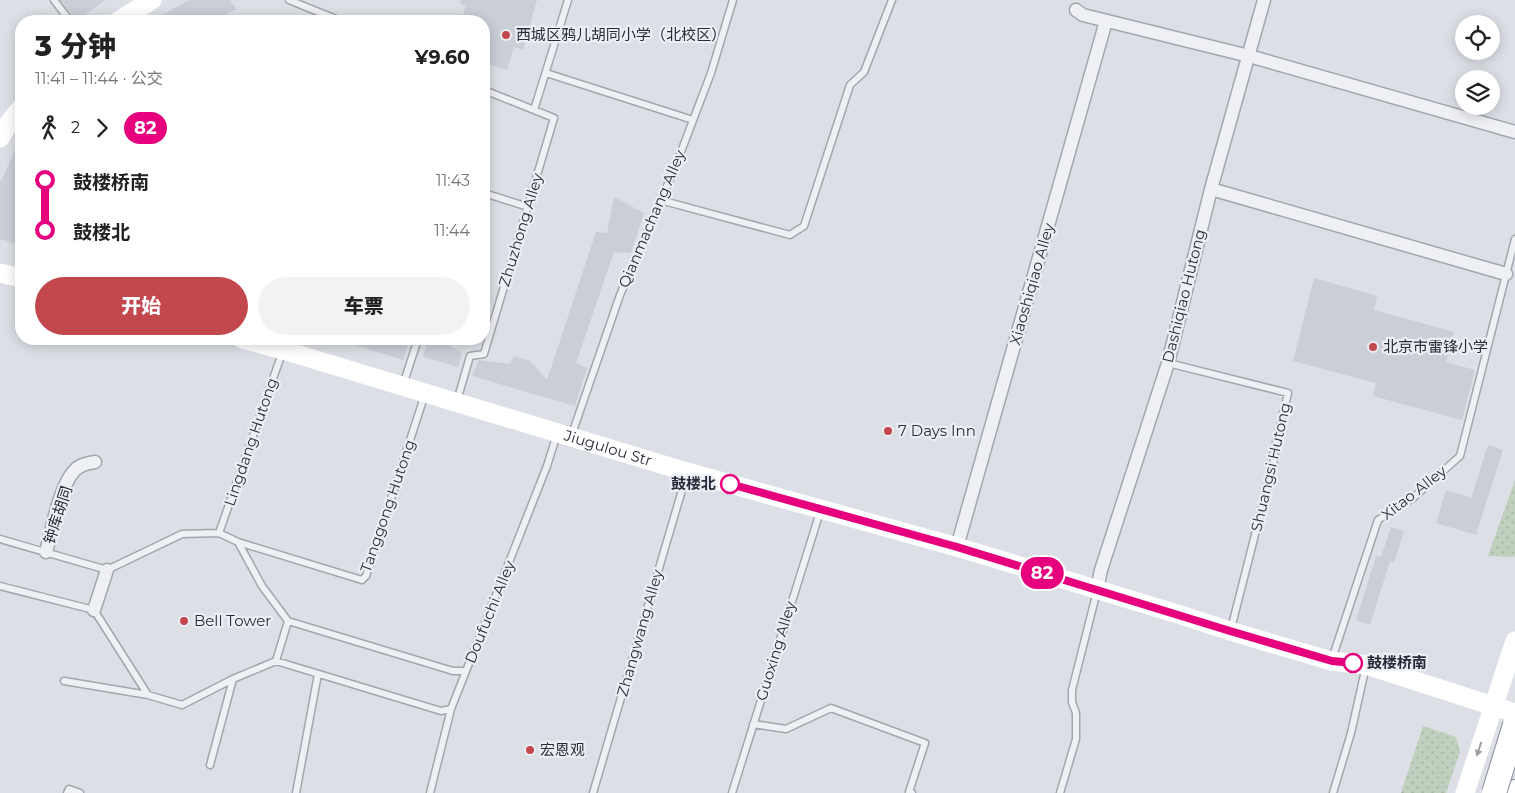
<!DOCTYPE html>
<html lang="zh">
<head>
<meta charset="utf-8">
<style>
	body { margin:0; font-family:Montserrat,"Noto Sans SC",sans-serif; background:#f2f2f2; color:#222; height:100vh; display:flex; flex-direction:column; font-size:19px; white-space:nowrap }
	* { box-sizing:border-box; margin:0 }
	p { font-size:16px; color:#767676 }
	.icon { flex:none; width:28px; height:28px; fill:none; stroke:currentColor; stroke-width:2; stroke-linecap:round; stroke-linejoin:round }
	.map { position:relative; flex:1; overflow:hidden }
	.panel { position:absolute; left:15px; top:15px; width:475px; height:330px; display:flex; flex-direction:column; background:#fff; border-radius:20px; box-shadow:0 2px 12px #0003 }
	.panel>* { flex:none }
	.badge { padding:0 10px; border-radius:16px; font-size:18px; line-height:32px }
	.buttons { position:absolute; left:1455px; top:15px; display:grid; gap:10px }
	.buttons a { display:grid; place-items:center; width:45px; height:45px; border-radius:50%; background:#fff; box-shadow:0 2px 12px #0003; font-size:25px }
	.map>.badge { position:absolute; translate:-50% -50%; box-shadow:0 0 0 2px #fff }
	.legs { display:flex; align-items:center; gap:8px; height:55px; padding:0 20px; font-size:16px }
	.legs p { margin-inline-start:auto }
	.headline { display:flex; align-items:center; justify-content:space-between; height:85px; padding:0 20px }
	h1 { font-size:28px; font-weight:800; line-height:38px }
	.button { display:flex; gap:10px; margin-top:auto; padding:10px 20px }
	.button a { flex:1; height:58px; border-radius:30px; background:#c3484e; color:#fff; font-size:20px; font-weight:800; line-height:58px; text-align:center }
	.button a+a { background:#f2f2f2; color:#222 }
	ul { padding:0 20px; list-style:none }
	li { display:flex; align-items:center; gap:18px; height:50px; font-size:19px }
	li i { display:grid; place-items:center; width:8px; height:100%; margin:0 6px; background:currentColor }
	li i::after { content:''; width:12px; height:12px; margin:-6px; border:4px solid; border-radius:50%; background:#fff }
	li p { margin-inline-start:auto }
	li:first-child i { background:linear-gradient(#0000 50%,currentColor 0) }
	li:last-child i { background:linear-gradient(currentColor 50%,#0000 0) }
	.map>svg:first-child { display:block }
	.built { fill:#caced6 }
	.green { fill:url(#green-dots) }
	.lines { fill:none; stroke-linecap:round; stroke-linejoin:round }
	.lane-casing { stroke:#a2a6ae; stroke-width:9 }
	.street-casing { stroke:#a2a6ae; stroke-width:15 }
	.highway-casing { stroke:#858b9b; stroke-width:26 }
	.lane { stroke:#eef0f4; stroke-width:6 }
	.street { stroke:#eef0f4; stroke-width:12 }
	.secondary { stroke:#fff; stroke-width:19 }
	.highway { stroke:#fff; stroke-width:24 }
	.highway-bridge-casing { stroke:#858b9b; stroke-width:26; stroke-linecap:butt }
	.highway-bridge { stroke:#fff; stroke-width:24 }
	.oneway { fill:#9ea0a6 }
	.line-1-casing { stroke:#fff; stroke-width:11 }
	.line-1 { stroke:#e6007e; stroke-width:8 }
	.poi-dot { fill:#c3484e; stroke:#ebeef3; stroke-width:2 }
	.stop-1-dot { fill:#fff; stroke:#e6007e; stroke-width:2.5 }
	.labels { text-anchor:middle; stroke-width:4.5; stroke-linejoin:round; paint-order:stroke }
	.poi-label { font-size:15px; fill:#272c3a; stroke:#ebeef3; text-anchor:start }
	.street-label { font-size:15px; fill:#272c3a; stroke:#ebeef3 }
	.stop-label { font-size:15px; font-weight:bold; fill:#272c3a; stroke:#ebeef3; text-anchor:end }
</style>
</head>
<body>
<div class="map">
<svg width="1515" height="793" viewBox="0 0 1515 793">
	<defs>
		<pattern id="green-dots" width="8" height="8" patternUnits="userSpaceOnUse" patternTransform="scale(1.25)"><rect width="8" height="8" fill="#c0cfbe"/><path d="M2 2h.1M6 6h.1" fill="none" stroke="#a5b2a4" stroke-width="1.8" stroke-linecap="round"/></pattern>
	</defs>
	<rect width="100%" height="100%" fill="#dcdfe5"/>
	<path class="built" d="M60,0H105L76,21Z
		M189,0H230L236,9L216,21H151Z
		M461,0H537L523,50L514,47L507,70L484,63V43L486,36L484,35V21H461L466,6L460,4Z
		M21,142V245L0,239V183L17,147Z
		M614,197L644,213L631,253L614,252L576,363L587,368L575,406L472,376L479,360L510,364L514,356L530,361L547,380L596,232L607,233Z
		M1314,278L1377,296L1374,310L1454,332L1446,362L1475,370L1462,420L1373,396L1376,383L1293,361Z
		M336,339H410L403,360Z
		M428,339H449L447,344L462,353L458,367L423,357Z
		M1488,445L1503,450L1476,535L1436,523L1446,490L1471,498Z
		M1391,527L1404,531L1394,563L1390,561L1370,625L1356,620L1376,556L1381,557Z"/>
	<path class="green" d="M1515,480V557L1488,556Z
		M1423,726L1456,737L1460,751L1446,793H1401Z"/>
	<g class="lines">
		<defs>
			<path id="lane" d="M54,0L70,21
				M289,0L341,21
				M546,73L693,120
				M534,110L568,0
				M484,193L528,207
				M660,200L790,235L804,226L850,85L864,72L892,0
				M1168,363L1288,393L1273,455L1275,456L1231,629
				M403,385L418,339
				M457,401L470,356L484,354L554,118L484,90
				M572,434L620,295L676,165L711,73L733,0
				M219,533L282,353
				M0,539L107,570L182,534L219,533L238,542L262,586L288,621L453,671H466
				M238,542L362,580L366,576L425,394
				M0,586L94,610L148,695L182,705L233,679L276,661L441,711L451,709
				M1332,659L1378,520L1413,498L1460,456L1515,239
				M276,661L288,621
				M64,681L148,695
				M753,724L786,729L831,708L925,743L909,792L912,793
				M210,765L233,679
				M67,793L69,789L80,793
				M296,793L318,674
				M430,793L451,709L547,466L557,434
				M593,793L687,473
				M732,793L820,512
				M1060,793L1076,739V713L1072,702V690L1097,591
				M1333,793L1351,733L1366,666"/>
			<path id="street" d="M1076,10L1083,15L1249,56L1515,132
				M1211,189L1506,274
				M957,547L1106,21
				M46,552C52,530 59,488 74,471C79,465 87,463 95,462
				M1097,589L1101,570L1168,363L1211,189L1264,0
				M94,610L107,570"/>
			<path id="highway" d="M1515,793V792"/>
		</defs>
		<use href="#lane" class="lane-casing"/>
		<use href="#street" class="street-casing"/>
		<use href="#highway" class="highway-casing"/>
		<use href="#lane" class="lane"/>
		<use href="#street" class="street"/>
		<g class="secondary">
			<path d="M118,21L152,0"/>
			<path d="M0,138L11,120L21,108"/>
			<path d="M0,273L21,278"/>
			<path id="s1" d="M242,339L283,350L687,472L957,547L1184,616L1230,631L1331,661L1366,665L1515,713"/>
			<path d="M1465,793L1515,641"/>
		</g>
		<use href="#highway" class="highway"/>
		<defs>
			<path id="highway-bridge" d="M1494,793L1515,725"/>
		</defs>
		<use href="#highway-bridge" class="highway-bridge-casing"/>
		<use href="#highway-bridge" class="highway-bridge"/>
	</g>
	<defs><path id="oneway-solid" d="M-6-.8H1V-3.2L6.5 0L1 3.2V.8H-6Z" transform="scale(1.25)"/></defs>
	<use class="oneway" href="#oneway-solid" transform="translate(1479 749) rotate(108)"/>
	<g class="lines">
		<defs>
			<path id="line-1" d="M730,484L957,547L1230,631L1332,661L1353,663"/>
		</defs>
		<use href="#line-1" class="line-1-casing"/>
		<use href="#line-1" class="line-1"/>
	</g>
	<g class="poi-dot">
		<circle cx="506" cy="35" r="5"/>
		<circle cx="1373" cy="347" r="5"/>
		<circle cx="888" cy="431" r="5"/>
		<circle cx="184" cy="621" r="5"/>
		<circle cx="530" cy="750" r="5"/>
	</g>
	<g class="stop-1-dot">
		<circle cx="730" cy="484" r="9"/>
		<circle cx="1353" cy="663" r="9"/>
	</g>
	<g class="labels">
		<g class="poi-label">
			<text x="516" y="40">西城区鸦儿胡同小学（北校区）</text>
			<text x="1383" y="352">北京市雷锋小学</text>
			<text x="898" y="436">7 Days Inn</text>
			<text x="194" y="626">Bell Tower</text>
			<text x="540" y="755">宏恩观</text>
		</g>
		<g class="street-label">
			<text transform="translate(652 219) rotate(-67)" y="5">Qianmachang Alley</text>
			<text transform="translate(521 230) rotate(-73)" y="5">Zhuzhong Alley</text>
			<text transform="translate(1032 284) rotate(-74)" y="5">Xiaoshiqiao Alley</text>
			<text transform="translate(1184 296) rotate(-76)" y="5">Dashiqiao Hutong</text>
			<text transform="translate(251 442) rotate(-71)" y="5">Lingdang Hutong</text>
			<text dy="5" stroke="none"><textPath href="#s1" startOffset="382">Jiugulou Str</textPath></text>
			<text transform="translate(1271 467) rotate(-77)" y="5">Shuangsi Hutong</text>
			<text transform="translate(1414 493) rotate(-38)" y="5">Xitao Alley</text>
			<text transform="translate(388 506) rotate(-71)" y="5">Tanggong Hutong</text>
			<text transform="translate(58 515) rotate(-72)" y="5">钟库胡同</text>
			<text transform="translate(490 612) rotate(-68)" y="5">Doufuchi Alley</text>
			<text transform="translate(640 633) rotate(-74)" y="5">Zhangwang Alley</text>
			<text transform="translate(776 651) rotate(-73)" y="5">Guoxing Alley</text>
		</g>
		<g class="stop-label">
			<text x="716" y="489">鼓楼北</text>
			<text x="1367" y="668" text-anchor="start">鼓楼桥南</text>
		</g>
	</g>
</svg>
<div class="buttons">
<a><svg class="icon" aria-label="locate" viewBox="0 0 24 24"><circle cx="12" cy="12" r="6"/><path d="M12 2v4M12 18v4M2 12h4M18 12h4"/></svg></a>
<a><svg class="icon" aria-label="layers" viewBox="0 0 24 24"><path d="M12 4l9 5-9 5-9-5zM3 14l9 5 9-5"/></svg></a>
</div>
<b class="badge" style="left:1042px;top:573px;background:#e6007e;color:#fff">82</b>
<section class="panel">
<div class="headline"><div><h1>3 分钟</h1><p>11:41 – 11:44 · 公交</p></div><b>¥9.60</b></div>
<div class="legs"><svg class="icon" aria-label="walk" viewBox="0 0 24 24"><circle cx="13" cy="4" r="2"/><path d="M13 8l-2 6 4 7M11 14l-3 7M7 12l3-4h3l4 4"/></svg>2<svg class="icon" aria-label="forward" viewBox="0 0 24 24"><path d="M9 5l7 7-7 7"/></svg><b class="badge" style="background:#e6007e;color:#fff">82</b></div>
<ul>
<li><i style="color:#e6007e"></i><b>鼓楼桥南</b><p>11:43</p></li>
<li><i style="color:#e6007e"></i><b>鼓楼北</b><p>11:44</p></li>
</ul>
<div class="button"><a>开始</a><a>车票</a></div>
</section>
</div>
</body>
</html>
